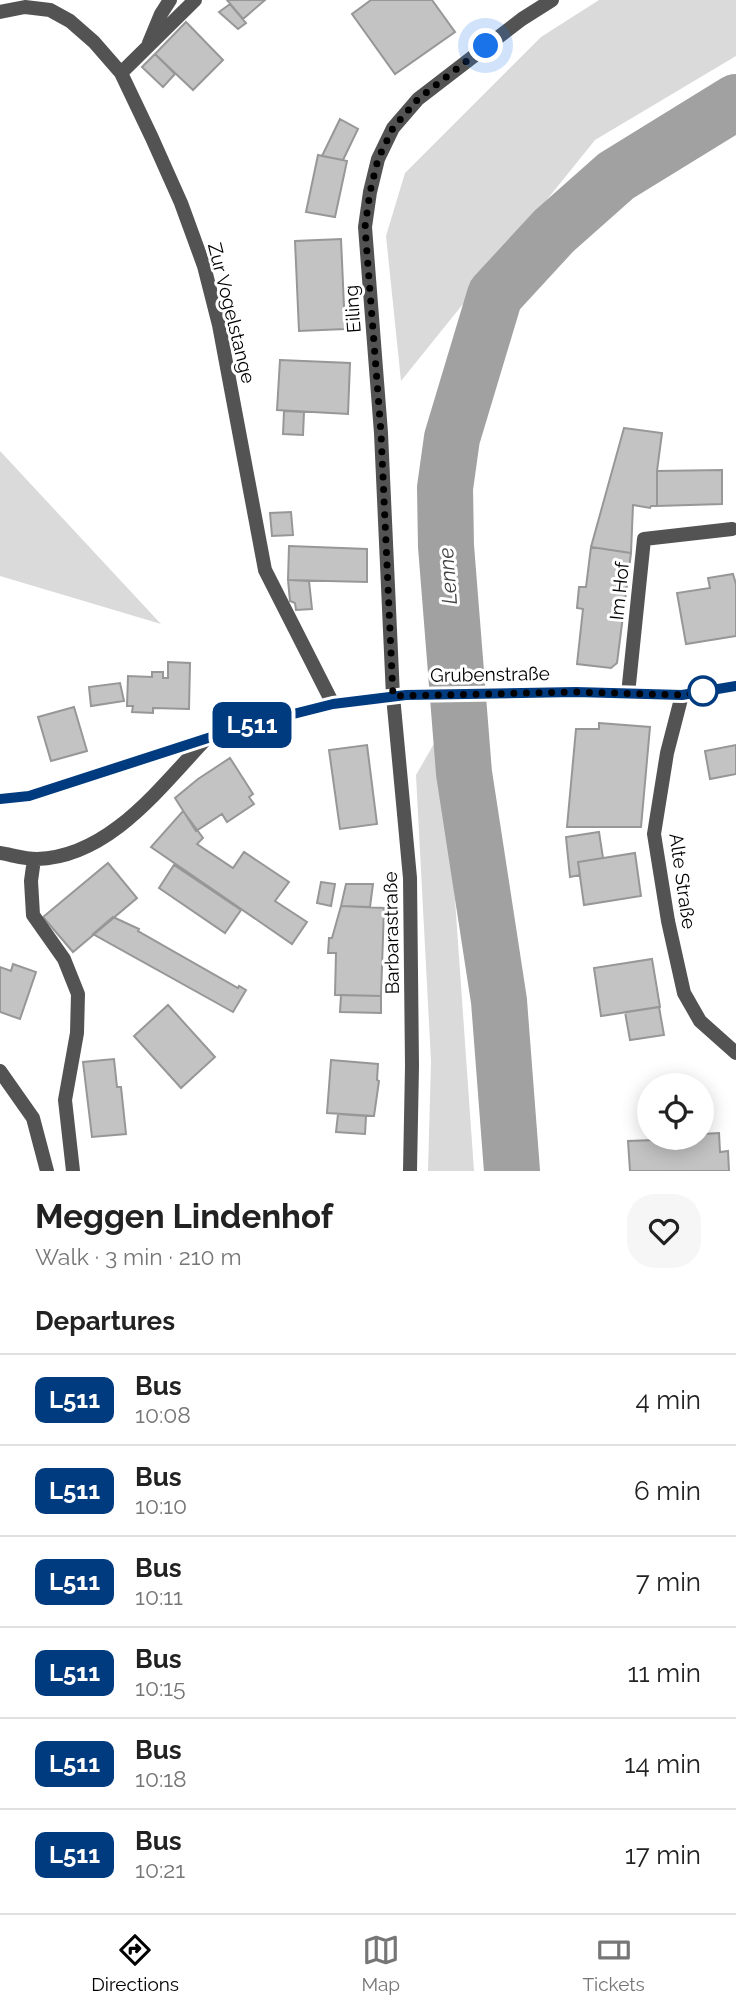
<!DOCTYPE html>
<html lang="en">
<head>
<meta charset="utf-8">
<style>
	body { margin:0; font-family:Raleway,sans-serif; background:#f6f6f6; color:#222; height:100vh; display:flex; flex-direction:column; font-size:26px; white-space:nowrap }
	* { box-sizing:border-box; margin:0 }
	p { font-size:23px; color:#767676 }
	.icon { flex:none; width:38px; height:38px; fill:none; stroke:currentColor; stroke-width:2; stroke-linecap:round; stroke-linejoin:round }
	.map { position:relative; height:1171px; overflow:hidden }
	.side { display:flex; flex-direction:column; background:#fff; flex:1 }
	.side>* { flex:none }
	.badge { padding:0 14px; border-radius:10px; font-size:24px; line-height:46px }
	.controls { position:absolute; left:637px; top:1073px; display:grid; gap:14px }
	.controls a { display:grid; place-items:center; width:77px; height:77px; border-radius:50%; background:#fff; box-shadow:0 4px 18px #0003; font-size:35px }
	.you { position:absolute; width:35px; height:35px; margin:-18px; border:5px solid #fff; border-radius:50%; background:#1a73e8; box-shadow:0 0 0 10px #1a73e833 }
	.map>.badge { position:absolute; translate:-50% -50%; box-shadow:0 0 0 4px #fff }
	h2 { padding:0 35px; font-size:26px; line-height:63px }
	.round { display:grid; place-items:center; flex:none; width:74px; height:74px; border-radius:28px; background:#f6f6f6 }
	.overview { display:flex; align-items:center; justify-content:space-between; height:119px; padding:0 35px }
	h1 { font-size:33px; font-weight:700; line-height:52px }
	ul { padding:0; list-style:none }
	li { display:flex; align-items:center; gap:21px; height:91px; padding:0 35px; border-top:2px solid #e0e0e0 }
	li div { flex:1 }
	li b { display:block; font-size:26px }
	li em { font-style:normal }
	li .badge { min-width:77px; font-weight:700; text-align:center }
	.tab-bar { display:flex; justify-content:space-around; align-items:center; height:98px; border-top:2px solid #e0e0e0; background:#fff; font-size:19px; color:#767676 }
	.tab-bar a { display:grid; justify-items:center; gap:4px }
	.tab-bar .active { color:#000 }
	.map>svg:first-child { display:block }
	.green { fill:#dadada }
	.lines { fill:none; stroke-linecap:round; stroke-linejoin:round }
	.river { stroke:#a1a1a1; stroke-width:56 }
	.building { fill:#c3c3c3; stroke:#979797; stroke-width:2 }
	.service { stroke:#535353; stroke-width:14 }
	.minor { stroke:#535353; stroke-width:14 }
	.secondary { stroke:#202020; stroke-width:14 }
	.line-casing { stroke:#fff; stroke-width:16 }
	.line { stroke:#003b80; stroke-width:10 }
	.walk { stroke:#000; stroke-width:7; stroke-dasharray:0 12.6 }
	.stop-dot { fill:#fff; stroke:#003b80; stroke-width:3.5 }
	.labels { text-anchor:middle; stroke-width:6; stroke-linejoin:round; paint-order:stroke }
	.street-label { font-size:19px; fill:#000; stroke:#fff }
	.water-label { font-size:21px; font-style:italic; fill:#424242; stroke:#fff }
</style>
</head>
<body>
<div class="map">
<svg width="736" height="1171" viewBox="0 0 736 1171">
	<rect width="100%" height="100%" fill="#fff"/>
	<path class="green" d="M599,0H736V56L595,140L401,381L386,236L405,173L541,37Z
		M0,451L161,624L0,576Z
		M443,728L474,1171H428L431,1061L416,775Z"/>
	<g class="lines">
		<path class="river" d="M512,1171L499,1001L464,773L446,546L445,488L452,438L495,295L554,231L616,176L736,102"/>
	</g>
	<path class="building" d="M227,0H265L243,19Z
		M371,0H432L455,32L395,74L352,14Z
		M230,4L246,23L238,29L219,12Z
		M186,22L223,60L193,90L155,54Z
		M155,54L175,74L163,87L142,67Z
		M340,119L358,129L343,160L322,156Z
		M318,155L347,161L335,217L306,212Z
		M341,239L345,329L299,331L295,241Z
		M280,360L350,363L348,414L277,410Z
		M284,411L304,412L303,435L283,434Z
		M624,428L662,433L657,471V506H651L650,508L633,505L631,553L591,547Z
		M722,470V504L657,506V471Z
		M291,512L293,535L272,536L270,513Z
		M289,546L367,549V582L288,580Z
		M591,547L631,553L617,663L611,668L577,664L583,609L577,608L579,587H586Z
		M733,574L736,584V636L686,644L677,593L710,588L708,578Z
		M288,580L309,581L312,609L296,610L295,603L290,601Z
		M168,662L190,663L189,709L153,708V713L132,712L133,706H127L128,676L152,677V672H163V678H168Z
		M120,683L124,701L91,706L89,687Z
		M74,707L87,751L51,761L38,717Z
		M599,723L650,727L641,827H567L576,729H599Z
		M367,745L377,824L340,829L329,750Z
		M736,745V774L710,779L705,751Z
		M230,758L253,794L249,797L254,804L227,822L222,814L196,831L175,798L198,779Z
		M183,811L203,838L197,844L233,868L244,852L289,882L275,901L307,922L292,944L151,847Z
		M599,832L603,858L578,862L580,875L570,877L566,837Z
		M635,853L641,896L584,905L578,862Z
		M108,863L137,898L73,952L43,917Z
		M174,865L241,910L225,933L159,888Z
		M321,882L335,884L331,906L317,903Z
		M346,884H373L370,907L341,906Z
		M341,906L384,908L381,996L335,995L336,953H328L329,938H332Z
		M113,917L139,929L138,931L238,988L239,986L246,990L233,1012L93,934Z
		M652,959L660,1007L601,1016L594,968Z
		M13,964L36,972L20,1019L0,1012V967L11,971Z
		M341,995L381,996V1013L340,1012Z
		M168,1005L215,1057L181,1088L134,1036Z
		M659,1007L664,1035L630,1040L625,1012Z
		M114,1059L117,1087H121L126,1134L92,1137L83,1062Z
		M331,1060L378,1064L377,1080L379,1081L374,1116L327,1113Z
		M338,1114L366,1116L365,1134L336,1132Z
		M719,1133L720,1152L728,1151L729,1171H630L628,1141L655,1140V1138H702V1134Z"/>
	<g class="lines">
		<path class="service" d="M0,1071L33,1118L47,1171"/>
		<path class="minor" d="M0,12L25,7L50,10L70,21L94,42L121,73L152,138L181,203L204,266L219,325L265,570L333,704
			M149,43L161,14L170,0
			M121,73L195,0
			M628,694L644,539L732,529
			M682,695L667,753L654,834L668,921L684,993L700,1021L736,1053
			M0,853C12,855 25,859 37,859C110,857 161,786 207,738
			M34,859L31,881L33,915L64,959L78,994L77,1033L65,1100L73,1171
			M410,1171L412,1066L410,878L393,696L381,433L365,227L370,192L378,159L393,128L418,99L522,19L552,0"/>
		<path class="secondary" d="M0,799L29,796L242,727L333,704L406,695L576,692L682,695L736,686"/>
	</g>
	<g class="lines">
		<defs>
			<path id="line" d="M0,799L29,796L242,727L333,704L406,695L576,692L682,695L736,686"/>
		</defs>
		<use href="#line" class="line-casing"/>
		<use href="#line" class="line"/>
		<path class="walk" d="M486,46L418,99L393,128L378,159L370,192L365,227L381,433L393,696L576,692L682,695L703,691"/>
	</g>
	<circle class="stop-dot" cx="703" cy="691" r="14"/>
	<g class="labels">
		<g class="street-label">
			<text transform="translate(352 309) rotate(-94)" y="7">Eiling</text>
			<text transform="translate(232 313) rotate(76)" y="7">Zur Vogelstange</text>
			<text transform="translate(619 591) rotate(-84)" y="7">Im Hof</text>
			<text transform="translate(490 674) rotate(-1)" y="7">Grubenstraße</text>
			<text transform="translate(683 881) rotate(82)" y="7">Alte Straße</text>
			<text transform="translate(391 933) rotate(-91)" y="7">Barbarastraße</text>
		</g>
		<g class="water-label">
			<text transform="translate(448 576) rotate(-94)" y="7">Lenne</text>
		</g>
	</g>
</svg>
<div class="controls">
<a><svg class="icon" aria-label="locate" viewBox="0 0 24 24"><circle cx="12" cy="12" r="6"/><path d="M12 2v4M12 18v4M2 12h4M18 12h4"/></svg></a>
</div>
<div class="you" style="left:486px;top:46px"></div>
<b class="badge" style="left:252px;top:725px;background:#003b80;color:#fff">L511</b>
</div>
<section class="side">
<div class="overview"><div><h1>Meggen Lindenhof</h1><p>Walk · 3 min · 210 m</p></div><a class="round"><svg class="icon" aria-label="heart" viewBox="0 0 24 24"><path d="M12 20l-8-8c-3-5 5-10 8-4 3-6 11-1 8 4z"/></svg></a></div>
<h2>Departures</h2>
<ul>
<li><span class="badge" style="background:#003b80;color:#fff">L511</span><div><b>Bus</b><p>10:08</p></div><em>4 min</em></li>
<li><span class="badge" style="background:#003b80;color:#fff">L511</span><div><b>Bus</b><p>10:10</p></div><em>6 min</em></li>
<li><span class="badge" style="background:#003b80;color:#fff">L511</span><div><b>Bus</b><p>10:11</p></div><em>7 min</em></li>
<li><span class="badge" style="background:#003b80;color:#fff">L511</span><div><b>Bus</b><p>10:15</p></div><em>11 min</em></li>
<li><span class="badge" style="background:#003b80;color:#fff">L511</span><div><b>Bus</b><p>10:18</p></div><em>14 min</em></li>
<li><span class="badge" style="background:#003b80;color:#fff">L511</span><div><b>Bus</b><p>10:21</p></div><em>17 min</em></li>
</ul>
</section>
<nav class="tab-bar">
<a class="active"><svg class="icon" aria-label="directions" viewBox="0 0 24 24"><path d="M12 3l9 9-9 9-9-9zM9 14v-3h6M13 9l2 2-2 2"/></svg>Directions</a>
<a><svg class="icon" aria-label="map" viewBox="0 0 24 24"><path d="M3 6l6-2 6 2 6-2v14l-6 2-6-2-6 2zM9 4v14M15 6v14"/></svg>Map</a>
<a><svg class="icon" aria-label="tickets" viewBox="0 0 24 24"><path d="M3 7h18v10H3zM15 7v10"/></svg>Tickets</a>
</nav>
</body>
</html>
